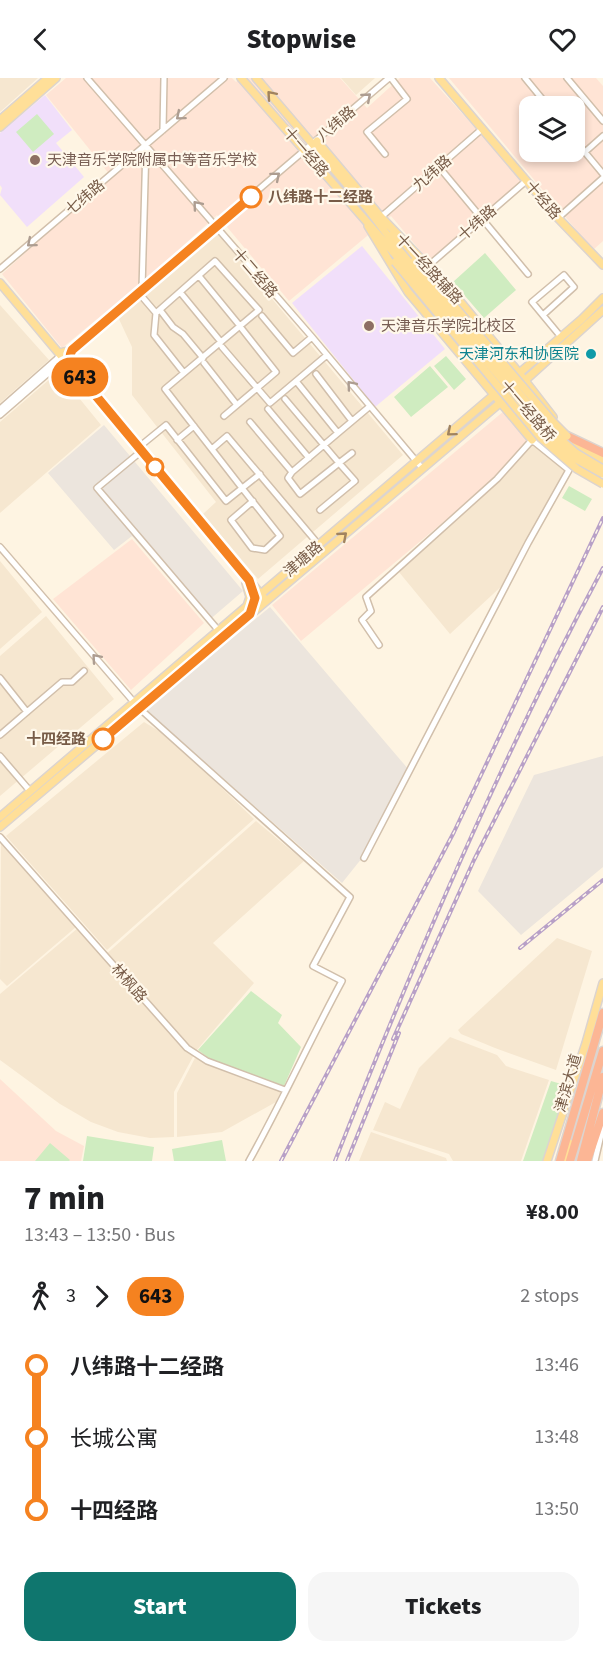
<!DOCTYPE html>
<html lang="en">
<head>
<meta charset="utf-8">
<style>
	body { margin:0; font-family:"Source Sans 3","Noto Sans SC",sans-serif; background:#f6f6f6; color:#202124; height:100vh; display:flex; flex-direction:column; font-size:22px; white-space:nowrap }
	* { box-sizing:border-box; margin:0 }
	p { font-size:20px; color:#757577 }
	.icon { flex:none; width:33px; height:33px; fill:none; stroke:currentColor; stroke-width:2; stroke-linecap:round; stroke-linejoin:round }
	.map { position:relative; height:1083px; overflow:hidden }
	.sheet { display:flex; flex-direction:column; background:#fff; flex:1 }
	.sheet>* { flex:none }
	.badge { padding:0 12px; border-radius:20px; font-size:21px; line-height:39px }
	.tools { position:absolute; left:519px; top:18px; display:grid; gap:12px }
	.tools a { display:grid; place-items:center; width:66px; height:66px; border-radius:12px; background:#fff; box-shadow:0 3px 9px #0003; font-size:30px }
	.map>.badge { position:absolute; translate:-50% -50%; box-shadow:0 0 0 3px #fff }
	.legs { display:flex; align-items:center; gap:9px; height:66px; padding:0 24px; font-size:20px }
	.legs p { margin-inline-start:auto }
	.headline { display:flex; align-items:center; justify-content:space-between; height:102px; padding:0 24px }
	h1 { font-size:33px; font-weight:800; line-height:45px }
	.button { display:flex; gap:12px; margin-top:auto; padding:12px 24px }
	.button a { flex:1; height:69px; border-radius:18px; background:#0f766e; color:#fff; font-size:24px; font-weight:800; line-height:69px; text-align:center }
	.button a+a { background:#f6f6f6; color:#202124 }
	ul { padding:0 24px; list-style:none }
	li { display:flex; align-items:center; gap:21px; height:72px; font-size:22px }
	li i { display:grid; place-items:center; width:9px; height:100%; margin:0 8px; background:currentColor }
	li i::after { content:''; width:15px; height:15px; margin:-8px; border:4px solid; border-radius:50%; background:#fff }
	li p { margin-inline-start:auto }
	li:first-child i { background:linear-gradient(#0000 50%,currentColor 0) }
	li:last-child i { background:linear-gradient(currentColor 50%,#0000 0) }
	header { display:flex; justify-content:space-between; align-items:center; height:78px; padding:0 24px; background:#fff; font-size:27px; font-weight:800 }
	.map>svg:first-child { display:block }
	.residential { fill:#f6e7d0 }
	.commercial { fill:#ffe4d5; fill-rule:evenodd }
	.industrial { fill:#ece5dd }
	.education { fill:#f1dffa }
	.green { fill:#cfecc0 }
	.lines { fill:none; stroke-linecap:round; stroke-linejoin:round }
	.minor-casing { stroke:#d1bfab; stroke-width:8 }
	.major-casing { stroke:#dcd4cf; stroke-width:10 }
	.highway-casing { stroke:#dcd4cf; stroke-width:11 }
	.minor { stroke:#fff; stroke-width:5 }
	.major { stroke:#ffdf98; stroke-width:7 }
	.highway { stroke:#fcb695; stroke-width:8 }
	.rail-casing { stroke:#b8a0c7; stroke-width:4 }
	.rail { stroke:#fff8ea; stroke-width:1.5; stroke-dasharray:4.5; stroke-linecap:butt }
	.major-bridge-casing { stroke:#dcd4cf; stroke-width:10; stroke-linecap:butt }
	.major-bridge { stroke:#ffdf98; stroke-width:7 }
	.oneway { stroke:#a0835f }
	.oneway2 { stroke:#ad9d91 }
	.line-1-casing { stroke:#fff; stroke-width:14 }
	.line-1 { stroke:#f58220; stroke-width:9 }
	.education-dot { fill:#8d6e63; stroke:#fff8ea; stroke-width:2 }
	.stop-1-dot { fill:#fff; stroke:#f58220; stroke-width:3 }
	.culture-dot { fill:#0f9aa8; stroke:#fff8ea; stroke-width:2 }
	.labels { text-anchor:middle; stroke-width:4.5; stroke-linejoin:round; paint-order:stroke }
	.street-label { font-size:15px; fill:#775b47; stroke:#fff8ea }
	.education-label { font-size:15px; fill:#785e54; stroke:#fff8ea; text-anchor:start }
	.stop-label { font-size:15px; font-weight:bold; fill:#775b47; stroke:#fff8ea; text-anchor:start }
	.culture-label { font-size:15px; fill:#0d838f; stroke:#fff8ea; text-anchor:end }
</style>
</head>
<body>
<header><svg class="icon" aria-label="back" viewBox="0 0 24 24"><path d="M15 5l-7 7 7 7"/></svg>Stopwise<svg class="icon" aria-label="heart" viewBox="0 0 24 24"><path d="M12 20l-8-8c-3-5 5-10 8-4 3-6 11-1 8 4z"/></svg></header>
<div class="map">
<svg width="603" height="1083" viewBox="0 0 603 1083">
	<rect width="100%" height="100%" fill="#fef4e2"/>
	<path class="residential" d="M0,0H38L0,34Z
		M341,0H375L356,17Z
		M216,154L403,377L258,501L203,436L216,424L132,317V269L118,239Z
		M0,227L49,282L0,325Z
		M58,294L101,347L0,435V344Z
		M533,365L567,393L506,504L450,556L394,488Z
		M0,483L42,534L0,571Z
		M46,538L114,621L0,718V578Z
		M144,644L169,659L254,741L107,872L6,758Z
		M256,743L304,783L213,865L254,905L196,973L174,1014V1059L150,1060L118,1054L91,1044L60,1026L0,982V916L78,850L104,878Z
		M1,763L76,849L7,908L0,901Z
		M557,860L592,873L556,992L495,970L461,956L458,952Z
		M450,959L497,977L506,988L549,1002L521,1083H453L449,1076L373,1052L385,1024L400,1031L419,990Z
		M195,980L281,1014L276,1024L222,1054L177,1059V1015Z
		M371,1054L446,1080L447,1083H359Z"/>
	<path class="commercial" d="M66,0H232L236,4L241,0H340L367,30L400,0H430L526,106L429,183L391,138L289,223L217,137L154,194L62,270L2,196L110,97L46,17Z
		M449,0H596L603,8V163L593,172ZM530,28H574V74H530Z
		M504,333L533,365L496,400L301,563L272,527Z
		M132,461L204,545L131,612L53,521Z
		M0,1001L56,1053L84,1068L81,1083H0Z"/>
	<path class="industrial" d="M104,347L243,513L207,544L132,458L114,472L48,395Z
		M270,529L409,692L362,780L342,805L145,632Z
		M603,678V789L521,857L478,813L534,697Z"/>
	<path class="education" d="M45,17L72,52L56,65L84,99L27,149L0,117L2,110L0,107V55Z
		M362,168L445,271L375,329L292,225Z"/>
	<path class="green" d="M37,36L54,56L33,74L16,54Z
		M485,175L516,212L484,240L453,204Z
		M446,278L466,301L454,312L434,288Z
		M430,288L448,309L411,339L394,319Z
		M569,408L592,421L585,433L562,420Z
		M251,913L282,937L278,945L301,969L284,1008L210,981L198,972Z
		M551,1003L568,1008L543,1083H523Z
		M87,1058L154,1069L152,1083H83Z
		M222,1062L226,1083H174L172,1071Z
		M50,1065L70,1082L69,1083H35Z"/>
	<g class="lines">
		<defs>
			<path id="minor" d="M87,0L312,259L422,390
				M525,0L548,28
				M567,0L603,43
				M163,52L164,0
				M574,61L603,96
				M585,74L603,58
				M385,76L367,54L407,21L391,0
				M439,89L528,196
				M381,139L482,51
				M558,140L603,100
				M215,183L259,232L184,295L154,257L156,235Z
				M428,188L526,103
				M0,191L224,0
				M199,198L240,248
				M142,211L146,67
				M138,214L156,235
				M180,214L221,264
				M160,232L173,249L183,256L203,280
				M543,237L574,209L564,197L532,224L561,259
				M262,238L293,275L312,259
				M222,269L270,325L327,277
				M204,285L237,327
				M184,295L165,311L242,410L280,458L265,472L252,470L231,442L253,423
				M316,296L352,343
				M285,321L339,385L300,416L288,400L292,394
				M0,331L58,280L63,279
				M268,331L309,380
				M0,337L61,284L63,279L389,0
				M224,338L276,294L242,251
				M250,344L292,394L338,355L296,303
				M338,355L369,329
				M177,362L194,348
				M139,369L166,347L226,423L260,396
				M212,371L227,358L319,467
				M138,376L97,410L219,553
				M320,432L355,403L339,385L352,375
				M0,469L139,630L350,819L313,888L342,903C310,962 282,1024 249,1083
				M0,600L27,634
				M0,657L62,604H72L84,593
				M0,678L30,713
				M0,759L187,970L207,983L285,1012
				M364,780L528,465L569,392L532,362L497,401L366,519L371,533L362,542L379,567
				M595,1083L603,1048"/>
			<path id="major" d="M241,0L394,175
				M256,0L367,130L399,172
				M439,0L558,140L603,187
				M0,42L48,0
				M0,49L56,0
				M317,63L381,139L449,210L519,295L553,339L551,340
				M368,148L408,214L424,233L532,362L540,353
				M392,157L415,182
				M0,205L264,520
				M59,275L72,272
				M573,363L603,383
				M246,505L250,519L247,528
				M0,739L495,316L582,241L603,220
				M0,749L501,324L603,232
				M547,1083L586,965L603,905
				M567,1083L569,1065"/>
			<path id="highway" d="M567,358L603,375
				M560,1083L603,935
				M570,1083L603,973
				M581,1083L603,999
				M587,1083L603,1035"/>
		</defs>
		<use href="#minor" class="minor-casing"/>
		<use href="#major" class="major-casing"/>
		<use href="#highway" class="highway-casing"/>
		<use href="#minor" class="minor"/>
		<use href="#major" class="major"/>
		<use href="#highway" class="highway"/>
		<defs>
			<path id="rail" d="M520,870L603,802
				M393,961L474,782L603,529
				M281,1083L454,754L603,440
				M335,1083C414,882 501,680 603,490
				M347,1083L399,955"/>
		</defs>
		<use href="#rail" class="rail-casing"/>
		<use href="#rail" class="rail"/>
		<defs>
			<path id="major-bridge" d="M399,172L549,351L576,375L603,391
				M394,175L558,367L574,380L603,396
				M415,182L553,344L567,358
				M395,184L541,360L577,391L603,406"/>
		</defs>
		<use href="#major-bridge" class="major-bridge-casing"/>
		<use href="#major-bridge" class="major-bridge"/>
	</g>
	<defs><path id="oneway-chevron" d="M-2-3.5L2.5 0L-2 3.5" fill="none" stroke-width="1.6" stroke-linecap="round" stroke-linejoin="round" transform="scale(1.5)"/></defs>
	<g class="oneway">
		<use href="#oneway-chevron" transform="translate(271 17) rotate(-131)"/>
		<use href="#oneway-chevron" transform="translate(451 354) rotate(140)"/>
		<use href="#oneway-chevron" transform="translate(343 458) rotate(-41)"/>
	</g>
	<g class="oneway2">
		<use href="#oneway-chevron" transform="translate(367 19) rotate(-41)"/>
		<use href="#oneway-chevron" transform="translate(180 38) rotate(140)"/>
		<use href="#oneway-chevron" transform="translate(276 98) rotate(-40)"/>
		<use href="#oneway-chevron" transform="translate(197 127) rotate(-130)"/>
		<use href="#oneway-chevron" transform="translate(31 165) rotate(140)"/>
		<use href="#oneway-chevron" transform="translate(351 307) rotate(-130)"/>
		<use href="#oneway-chevron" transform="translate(96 580) rotate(-131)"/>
	</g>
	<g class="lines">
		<defs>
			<path id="line-1" d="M103,661L250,536L255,520L249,502L72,289C69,283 69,278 72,272L251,119"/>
		</defs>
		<use href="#line-1" class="line-1-casing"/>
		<use href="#line-1" class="line-1"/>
	</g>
	<g class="education-dot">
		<circle cx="35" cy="82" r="6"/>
		<circle cx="369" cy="248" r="6"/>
	</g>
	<g class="stop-1-dot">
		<circle cx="251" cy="119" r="10"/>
		<circle cx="155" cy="389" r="8"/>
		<circle cx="103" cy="661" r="10"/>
	</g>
	<circle class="culture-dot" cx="591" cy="276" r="6"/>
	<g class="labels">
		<g class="street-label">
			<text transform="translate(336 46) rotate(-41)" y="5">八纬路</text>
			<text transform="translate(306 74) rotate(49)" y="5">十一经路</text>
			<text transform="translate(432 95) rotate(-41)" y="5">九纬路</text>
			<text transform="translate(85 119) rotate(-40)" y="5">七纬路</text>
			<text transform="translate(543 122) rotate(49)" y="5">十经路</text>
			<text transform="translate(477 145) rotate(-41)" y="5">十纬路</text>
			<text transform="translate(429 191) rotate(47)" y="5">十一经路辅路</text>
			<text transform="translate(255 195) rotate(49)" y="5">十二经路</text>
			<text transform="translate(528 333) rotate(49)" y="5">十一经路桥</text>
			<text transform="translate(303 481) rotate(-41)" y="5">津塘路</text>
			<text transform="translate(129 905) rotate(49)" y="5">林枫路</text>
			<text transform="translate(568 1005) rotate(-74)" y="5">津滨大道</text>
		</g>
		<g class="education-label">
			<text x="47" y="87">天津音乐学院附属中等音乐学校</text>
			<text x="381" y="253">天津音乐学院北校区</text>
		</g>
		<g class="stop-label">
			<text x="268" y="124">八纬路十二经路</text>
			<text x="86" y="666" text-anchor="end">十四经路</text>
		</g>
		<g class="culture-label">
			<text x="579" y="281">天津河东和协医院</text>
		</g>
	</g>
</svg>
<div class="tools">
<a><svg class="icon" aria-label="layers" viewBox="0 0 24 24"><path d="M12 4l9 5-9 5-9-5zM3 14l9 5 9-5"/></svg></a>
</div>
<b class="badge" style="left:80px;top:299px;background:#f58220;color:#111">643</b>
</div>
<section class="sheet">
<div class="headline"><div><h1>7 min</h1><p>13:43 – 13:50 · Bus</p></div><b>¥8.00</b></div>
<div class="legs"><svg class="icon" aria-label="walk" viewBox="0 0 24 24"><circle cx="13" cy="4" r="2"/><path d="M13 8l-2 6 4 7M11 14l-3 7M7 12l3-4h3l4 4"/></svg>3<svg class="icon" aria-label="forward" viewBox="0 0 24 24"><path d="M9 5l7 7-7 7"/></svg><b class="badge" style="background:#f58220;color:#111">643</b><p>2 stops</p></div>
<ul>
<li><i style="color:#f58220"></i><b>八纬路十二经路</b><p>13:46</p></li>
<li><i style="color:#f58220"></i><span>长城公寓</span><p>13:48</p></li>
<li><i style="color:#f58220"></i><b>十四经路</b><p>13:50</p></li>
</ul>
<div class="button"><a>Start</a><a>Tickets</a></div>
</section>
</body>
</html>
